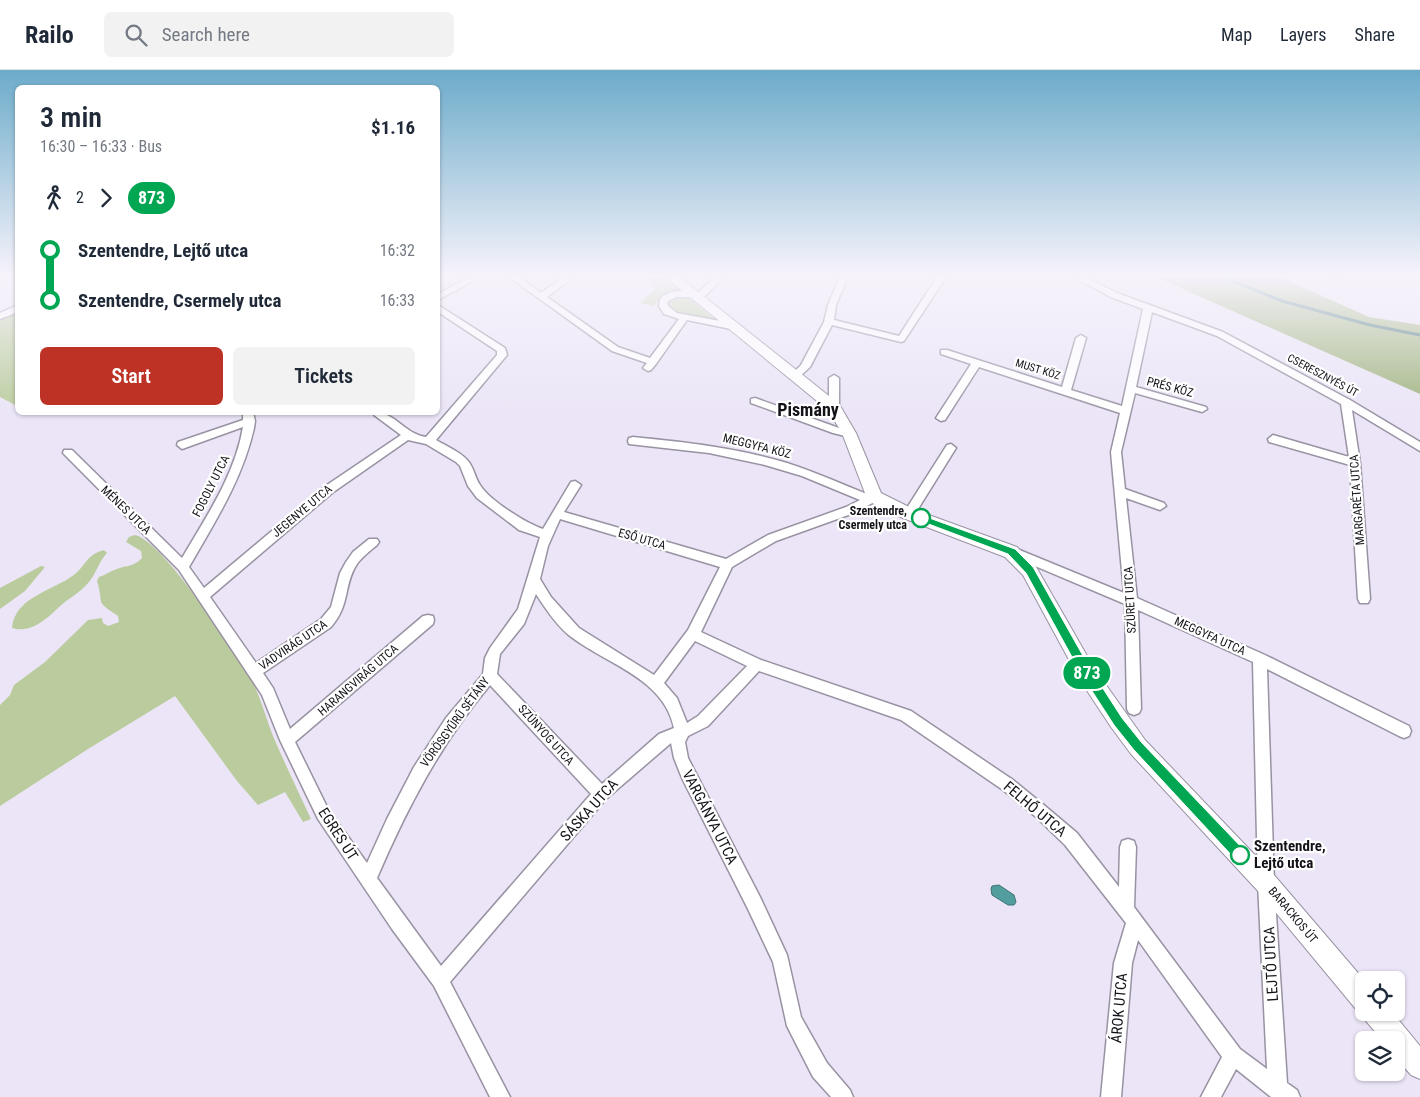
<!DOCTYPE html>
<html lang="en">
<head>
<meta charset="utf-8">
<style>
	body { margin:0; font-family:"Roboto Condensed",sans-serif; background:#f2f2f3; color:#1f2937; height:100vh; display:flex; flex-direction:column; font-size:19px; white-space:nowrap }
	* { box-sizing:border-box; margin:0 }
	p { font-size:16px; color:#747a83 }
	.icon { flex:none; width:28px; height:28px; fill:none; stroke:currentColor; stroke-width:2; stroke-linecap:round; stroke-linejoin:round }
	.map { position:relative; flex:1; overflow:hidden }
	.side { position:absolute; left:15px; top:15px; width:425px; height:330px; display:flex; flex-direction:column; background:#fff; border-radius:8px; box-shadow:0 1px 4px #0004 }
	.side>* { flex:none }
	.badge { padding:0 10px; border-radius:16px; font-size:18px; line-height:32px }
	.buttons { position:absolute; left:1355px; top:901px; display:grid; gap:10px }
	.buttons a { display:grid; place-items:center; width:50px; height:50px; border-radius:8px; background:#fff; box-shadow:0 1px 4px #0004; font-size:25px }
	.map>.badge { position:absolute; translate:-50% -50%; box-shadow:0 0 0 2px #fff }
	.legs { display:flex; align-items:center; gap:8px; height:55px; padding:0 25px; font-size:16px }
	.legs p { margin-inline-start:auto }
	.head { display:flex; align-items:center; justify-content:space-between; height:85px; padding:0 25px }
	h1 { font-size:28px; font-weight:600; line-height:38px }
	.primary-button { display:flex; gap:10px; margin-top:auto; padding:10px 25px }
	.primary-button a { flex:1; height:58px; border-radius:8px; background:#be3125; color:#fff; font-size:20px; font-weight:600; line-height:58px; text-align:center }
	.primary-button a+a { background:#f2f2f3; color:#1f2937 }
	ul { padding:0 25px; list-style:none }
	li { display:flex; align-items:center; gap:18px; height:50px; font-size:19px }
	li i { display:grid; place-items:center; width:8px; height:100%; margin:0 6px; background:currentColor }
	li i::after { content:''; width:12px; height:12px; margin:-6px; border:4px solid; border-radius:50%; background:#fff }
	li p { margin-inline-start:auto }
	li:first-child i { background:linear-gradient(#0000 50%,currentColor 0) }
	li:last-child i { background:linear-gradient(currentColor 50%,#0000 0) }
	header { display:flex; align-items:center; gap:30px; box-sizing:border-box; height:70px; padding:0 25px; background:#fff; border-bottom:1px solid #e0e1e3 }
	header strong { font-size:24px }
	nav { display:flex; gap:28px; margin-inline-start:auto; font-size:18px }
	.search { width:350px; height:45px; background:#f2f2f3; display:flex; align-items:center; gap:12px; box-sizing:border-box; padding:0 18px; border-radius:8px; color:#747a83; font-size:19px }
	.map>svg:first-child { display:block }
	.green { fill:#bacc9d }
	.forest { fill:#a0b480 }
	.water { fill:#529d9e; stroke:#3f7376 }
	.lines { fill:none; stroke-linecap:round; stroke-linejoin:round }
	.stream { stroke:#3f7376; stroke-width:3 }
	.street-casing { stroke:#9892a2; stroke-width:3 }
	.secondary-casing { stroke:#9892a2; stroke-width:2 }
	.street { fill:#fff; fill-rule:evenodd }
	.secondary { fill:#fff; fill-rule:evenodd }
	.line-1 { fill:#00a651; stroke:#fff }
	.stop-1-dot { fill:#fff; stroke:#00a651; stroke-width:2.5 }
	.labels { text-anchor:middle; stroke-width:4.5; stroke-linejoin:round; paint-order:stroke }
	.far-street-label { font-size:11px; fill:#141218; stroke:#fff }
	.street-label { font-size:12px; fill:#141218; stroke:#fff }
	.stop-label { font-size:12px; font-weight:bold; fill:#141218; stroke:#fff; text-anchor:end }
	.near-street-label { font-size:15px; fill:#141218; stroke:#fff }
	.near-stop-label { font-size:15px; font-weight:bold; fill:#141218; stroke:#fff; text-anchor:start }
	.district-label { font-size:18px; font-weight:bold; fill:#141218; stroke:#fff }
</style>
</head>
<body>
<header>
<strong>Railo</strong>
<div class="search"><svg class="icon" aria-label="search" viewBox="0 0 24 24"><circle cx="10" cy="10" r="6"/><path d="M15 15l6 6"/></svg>Search here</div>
<nav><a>Map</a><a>Layers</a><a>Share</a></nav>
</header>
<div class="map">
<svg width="1420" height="1027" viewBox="0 0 1420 1027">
	<rect width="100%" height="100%" fill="#ebe5f7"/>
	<path class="green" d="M664,205L681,219L666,223L653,236L640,233L656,218L648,208Z
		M676,226L690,229L718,252L669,240L665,232Z
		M17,235V336L0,327V243Z
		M135,465C161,470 232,576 247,602C259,621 265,645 273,666C285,694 298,721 311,749L303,752L285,722L258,735L237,711L175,626L88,679L0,736V635L10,625L14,615L45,592L88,550L102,548L103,553L108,556L119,552L118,546C93,529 105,537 97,511L99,507C105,505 111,501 117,499C127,495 133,497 142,488L141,481L126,472L129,467Z
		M104,480L107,483C99,491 96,504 89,512C80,523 69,528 59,537C47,549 30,564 12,558C15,526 54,521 75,504C87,494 86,485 104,480Z
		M41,496L45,497L25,521L0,539V518Z"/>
	<path class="forest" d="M1149,204H1273L1369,247L1420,255V324Z"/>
	<path class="water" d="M999,815L1014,825L1016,832L1014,835H1008L992,825L991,819L992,816Z"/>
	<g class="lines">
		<path class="stream" d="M1215,204L1282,231L1370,255L1420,265"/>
		<defs>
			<path id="street" d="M475,204H486L438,230V224Z
				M505,204H515L541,223L568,204H578L547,227L618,277L650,288L679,249L664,244L659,236L660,229C669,220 686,218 696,225L718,204H727L700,231H694V227H676L667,232L668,236L677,243L731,253L736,256L731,259L687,250L656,294L651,300L648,301L643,298L647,293L612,281Z
				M841,204H849L836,235L834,250L899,266L939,204H948L904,271L901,272L832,255L810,297L797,309H791L789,307L801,295L824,252L828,235Z
				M1068,204H1079L1117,223L1223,262L1350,330L1420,372V381L1352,340L1360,393L1370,529L1368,533H1360L1358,529L1350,395L1269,372L1268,369L1273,365L1349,387L1341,334L1217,266L1152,242L1136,317L1206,337L1207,339L1202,342L1135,323L1121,382L1125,419L1164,433L1166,436L1160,440L1126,428L1137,528L1265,585L1409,656L1411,661L1409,666L1404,668L1399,666L1267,599L1274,813L1287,1013L1297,1020L1300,1027H1271L1236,999L1221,1027H1201L1222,987L1138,870L1132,893L1121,1027H1101L1114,893L1126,853L1065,775L1035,746L1003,720L901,650L759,601L708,656L688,666L685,672L688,688L760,827L787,885L801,947L827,993L850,1020L853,1027H831L813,1007L787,956L773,892L748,839L682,708L674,688L671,673L606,729L450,912L510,1027H490L434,916L392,859L318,749L280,670L262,625L179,500L63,383L64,380H72L182,488C206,447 235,405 243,357L182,379L177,375L178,372L243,350V342H253L255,351L254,358C243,408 215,452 189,497L204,518L324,417L401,365L374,345L373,342C396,342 404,364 426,367L497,285V281L438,242V235L505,278L507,285L436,370C446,376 461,382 468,391C474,398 475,408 480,415C490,431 526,453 543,459L571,412L575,411L581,415L564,442L726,489L768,465L846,437L860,430L802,406L765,395L709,383L629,374L628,371L629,368L633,367C685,372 737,378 787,393C815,402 842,414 869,425L878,424L880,427L878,430L854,443L776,471L732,497L701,562L761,590L911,641L1013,710L1045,736L1077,763L1119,817L1120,777L1122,771L1128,769L1134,771L1136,777L1134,837L1240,979L1267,999L1258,813L1253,592L1138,540L1141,639L1139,643L1134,645L1129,643L1127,639L1125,534L1009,485L1007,482L1009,479H1017L1124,523L1111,382L1120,343L979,297L945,350L941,351L936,348L971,294L941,284V280H947L1062,317L1076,268L1081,265L1086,268L1071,320L1122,336L1143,239L1111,227ZM408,370L426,374L456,392L460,396L468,416L477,428L519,460L540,467L518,539L490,578L485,588L483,604L446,648L414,697L387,749L367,793L328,739L295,672L433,554L434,550L433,546L428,545L423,546L290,659L273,618L263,603L331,557C351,534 343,515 357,494C362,487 370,481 377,475L379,472L377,469H369L353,482L346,492L340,503L331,537L321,549L256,593L210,527L332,423ZM560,449L720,497L688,560L654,605L579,558L551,527L540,509L548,476ZM536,524C545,538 557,556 570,566C606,594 664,608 674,658L659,664L602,714L497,604L500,584L524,554ZM695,571L747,596L698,646L687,653L677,628L664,613ZM490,615L591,724L441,896L377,808C407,738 441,673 490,615Z
				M1329,204H1337L1338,208L1331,210Z
				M18,235V242L0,249V243Z
				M834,305L839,308V337L834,340L829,337V308Z
				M755,328L839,358L853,360L854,363L849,367L833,363L751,333V329Z
				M951,374L956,378L913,447H905L903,444L905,441L947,375Z"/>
			<path id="secondary" d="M662,204H676L839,334L856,363L881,423L915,440L1017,477L1035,495L1094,598L1145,670L1274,805L1364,910V942H1392L1420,976V1009L1411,1005L1396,988V970H1382L1366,951L1363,941L1355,938L1258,821L1131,684L1111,657L1080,610L1023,505L1005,487L903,448L868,431L842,363L828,340Z"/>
		</defs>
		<use href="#street" class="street-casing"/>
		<use href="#secondary" class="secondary-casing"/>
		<use href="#street" class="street"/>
		<use href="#secondary" class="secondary"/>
	</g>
	<linearGradient id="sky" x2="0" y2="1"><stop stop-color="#6cabca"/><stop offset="0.59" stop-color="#f6f3fb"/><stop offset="1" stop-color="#f6f3fb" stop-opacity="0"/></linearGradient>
	<rect width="1420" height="348" fill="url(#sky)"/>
	<path class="line-1" d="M921,445L1015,479L1033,497L1091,600L1122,648L1142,673L1245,781L1247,785L1245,790L1240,792L1236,790L1134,680L1114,655L1083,607L1026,503L1008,484L918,450V446Z"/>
	<g class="stop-1-dot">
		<circle cx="921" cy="448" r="9"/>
		<circle cx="1240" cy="785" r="9"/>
	</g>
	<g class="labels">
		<g class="far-street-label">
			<text transform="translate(1038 299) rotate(17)" y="4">MUST KÖZ</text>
			<text transform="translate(1323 305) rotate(28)" y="4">CSERESZNYÉS ÚT</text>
		</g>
		<g class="street-label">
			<text transform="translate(1170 317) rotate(15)" y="4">PRÉS KÖZ</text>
			<text transform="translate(757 376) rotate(14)" y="4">MEGGYFA KÖZ</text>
			<text transform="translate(211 416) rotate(-63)" y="4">FOGOLY UTCA</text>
			<text transform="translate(1357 430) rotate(-94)" y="4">MARGARÉTA UTCA</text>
			<text transform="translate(126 440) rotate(44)" y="4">MÉNES UTCA</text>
			<text transform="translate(302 441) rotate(-40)" y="4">JEGENYE UTCA</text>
			<text transform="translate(642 469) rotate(16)" y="4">ESŐ UTCA</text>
			<text transform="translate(1130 530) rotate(-93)" y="4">SZÜRET UTCA</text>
			<text transform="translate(1210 566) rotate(24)" y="4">MEGGYFA UTCA</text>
			<text transform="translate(293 575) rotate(-34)" y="4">VADVIRÁG UTCA</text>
			<text transform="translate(358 610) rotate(-41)" y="4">HARANGVIRÁG UTCA</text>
			<text transform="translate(455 652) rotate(-54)" y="4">VÖRÖSGYŰRŰ SÉTÁNY</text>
			<text transform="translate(546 665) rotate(48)" y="4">SZÚNYOG UTCA</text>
			<text transform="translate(1293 845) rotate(50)" y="4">BARACKOS ÚT</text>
		</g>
		<g class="stop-label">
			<text x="907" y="445">Szentendre,<tspan x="907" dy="14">Csermely utca</tspan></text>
		</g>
		<g class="near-street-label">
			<text transform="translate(1035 739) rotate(40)" y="5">FELHŐ UTCA</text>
			<text transform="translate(589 740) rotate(-48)" y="5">SÁSKA UTCA</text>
			<text transform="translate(710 747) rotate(63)" y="5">VARGÁNYA UTCA</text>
			<text transform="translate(338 764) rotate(57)" y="5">EGRES ÚT</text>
			<text transform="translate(1271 894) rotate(-93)" y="5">LEJTŐ UTCA</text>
			<text transform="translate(1119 938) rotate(-85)" y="5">ÁROK UTCA</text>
		</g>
		<g class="near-stop-label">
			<text x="1254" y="781">Szentendre,<tspan x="1254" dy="17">Lejtő utca</tspan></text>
		</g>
		<g class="district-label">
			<text x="808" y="346">Pismány</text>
		</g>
	</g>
</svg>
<div class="buttons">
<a><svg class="icon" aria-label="locate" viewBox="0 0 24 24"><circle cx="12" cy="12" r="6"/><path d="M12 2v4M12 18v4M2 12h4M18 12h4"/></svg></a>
<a><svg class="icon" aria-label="layers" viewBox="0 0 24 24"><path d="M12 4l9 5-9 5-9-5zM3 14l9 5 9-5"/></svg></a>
</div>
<b class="badge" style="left:1087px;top:603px;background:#00a651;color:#fff">873</b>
<section class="side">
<div class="head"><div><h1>3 min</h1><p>16:30 – 16:33 · Bus</p></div><b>$1.16</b></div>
<div class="legs"><svg class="icon" aria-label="walk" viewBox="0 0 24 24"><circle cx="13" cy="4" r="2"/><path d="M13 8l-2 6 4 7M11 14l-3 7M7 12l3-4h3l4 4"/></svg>2<svg class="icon" aria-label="forward" viewBox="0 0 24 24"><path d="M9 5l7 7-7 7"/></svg><b class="badge" style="background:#00a651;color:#fff">873</b></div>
<ul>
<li><i style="color:#00a651"></i><b>Szentendre, Lejtő utca</b><p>16:32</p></li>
<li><i style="color:#00a651"></i><b>Szentendre, Csermely utca</b><p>16:33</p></li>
</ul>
<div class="primary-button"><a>Start</a><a>Tickets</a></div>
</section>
</div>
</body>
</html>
